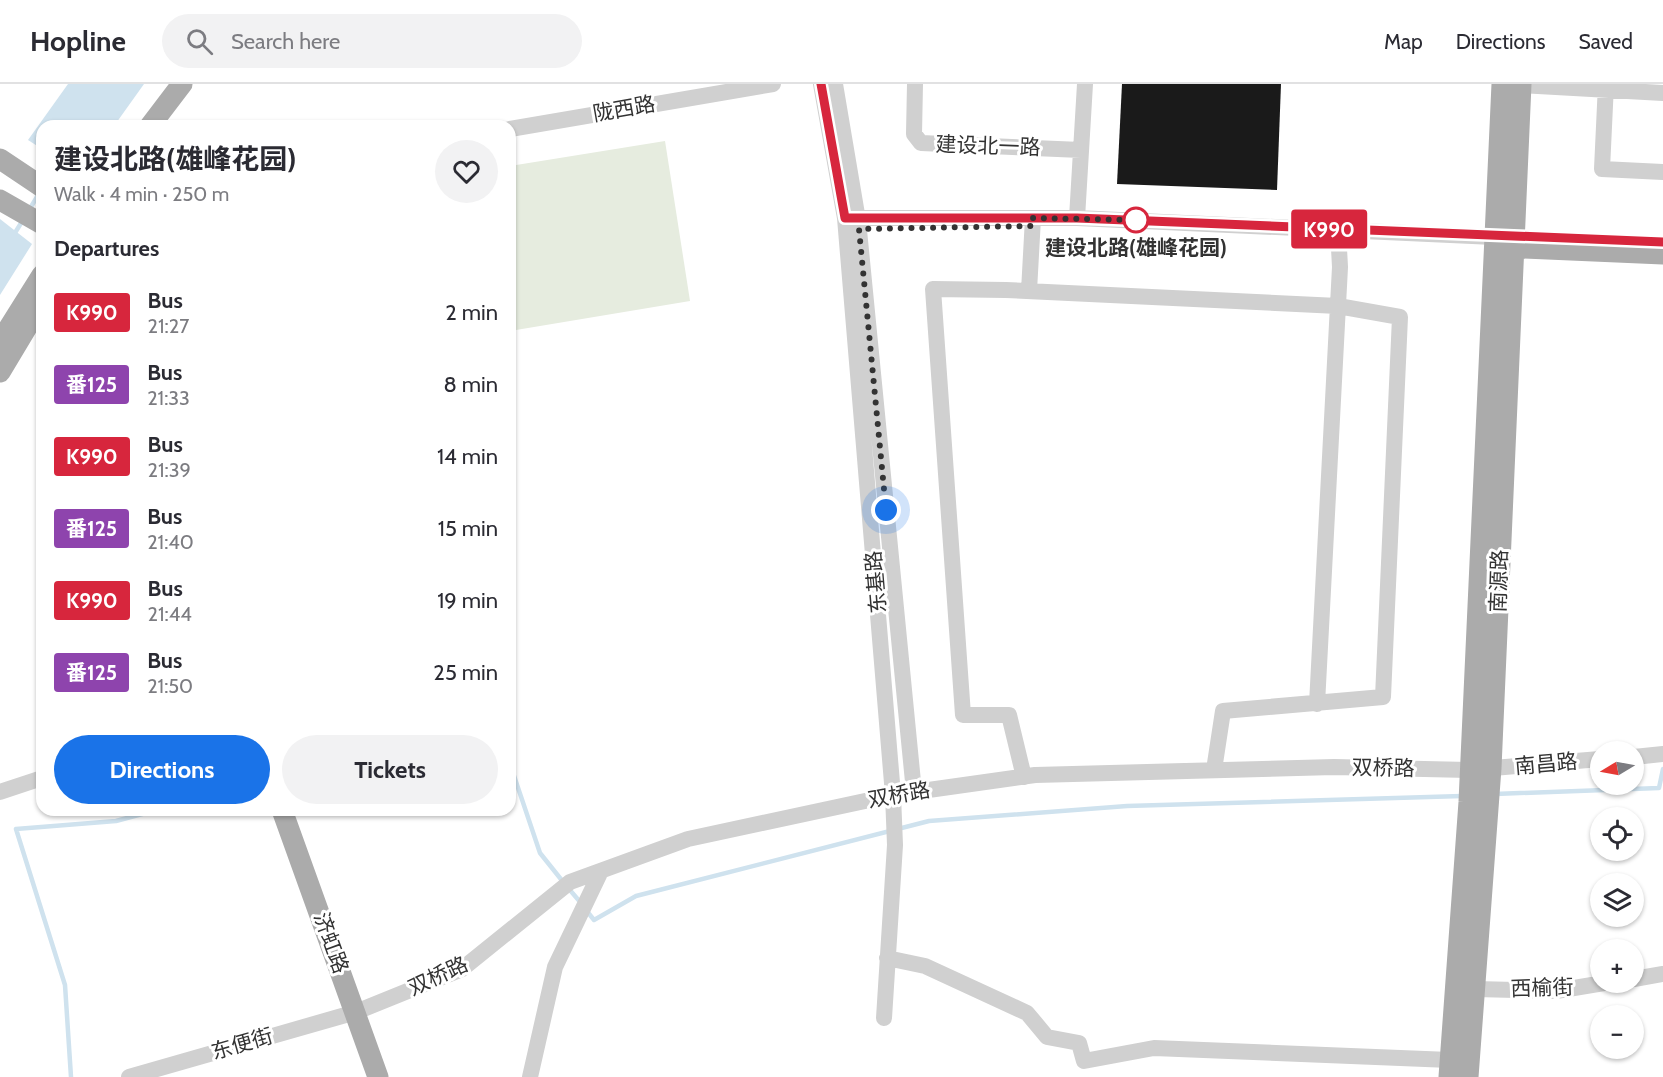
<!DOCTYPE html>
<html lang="en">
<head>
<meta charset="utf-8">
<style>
	body { margin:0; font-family:Cabin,"Noto Sans SC",sans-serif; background:#f2f2f3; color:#2b2b33; height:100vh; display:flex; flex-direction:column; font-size:22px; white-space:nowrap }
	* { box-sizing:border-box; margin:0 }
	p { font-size:20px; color:#7c7c81 }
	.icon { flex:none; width:33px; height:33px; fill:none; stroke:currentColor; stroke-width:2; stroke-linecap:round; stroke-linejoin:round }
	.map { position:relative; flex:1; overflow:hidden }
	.drawer { position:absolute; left:36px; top:36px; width:480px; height:696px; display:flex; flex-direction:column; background:#fff; border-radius:18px; box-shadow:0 2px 4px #0004 }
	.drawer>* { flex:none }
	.badge { padding:0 12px; border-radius:4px; font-size:21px; line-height:39px }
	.needle { width:39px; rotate:260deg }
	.fabs { position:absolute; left:1590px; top:657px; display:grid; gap:12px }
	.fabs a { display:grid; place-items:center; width:54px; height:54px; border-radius:50%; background:#fff; box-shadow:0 2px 4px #0004; font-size:30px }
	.you { position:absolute; width:30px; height:30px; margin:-15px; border:4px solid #fff; border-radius:50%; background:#1a73e8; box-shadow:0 0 0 9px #1a73e833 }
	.map>.badge { position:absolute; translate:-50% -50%; box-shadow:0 0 0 3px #fff }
	h2 { padding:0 18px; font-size:22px; line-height:54px }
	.round { display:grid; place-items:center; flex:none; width:63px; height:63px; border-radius:32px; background:#f2f2f3 }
	.head { display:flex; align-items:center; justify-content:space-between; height:102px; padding:0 18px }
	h1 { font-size:28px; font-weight:700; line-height:45px }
	.primary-button { display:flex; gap:12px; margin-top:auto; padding:12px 18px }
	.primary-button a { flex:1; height:69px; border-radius:36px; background:#1a73e8; color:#fff; font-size:24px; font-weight:700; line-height:69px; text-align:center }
	.primary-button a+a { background:#f2f2f3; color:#2b2b33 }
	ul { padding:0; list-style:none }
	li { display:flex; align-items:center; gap:18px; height:72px; padding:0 18px }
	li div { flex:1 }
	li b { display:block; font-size:22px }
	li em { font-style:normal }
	li .badge { min-width:66px; font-weight:700; text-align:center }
	header { display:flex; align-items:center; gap:36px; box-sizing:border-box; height:84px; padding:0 30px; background:#fff; border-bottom:2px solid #e1e1e2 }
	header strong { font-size:28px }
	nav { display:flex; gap:33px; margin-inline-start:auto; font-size:21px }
	.search { width:420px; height:54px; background:#f2f2f3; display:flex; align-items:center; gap:15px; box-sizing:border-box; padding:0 21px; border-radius:33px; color:#7c7c81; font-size:22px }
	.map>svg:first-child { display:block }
	.green { fill:#e6ecdf }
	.water { fill:#cfe2ee }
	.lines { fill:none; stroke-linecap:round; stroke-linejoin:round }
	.stream { stroke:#cfe2ee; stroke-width:4.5 }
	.building { fill:#1a1a1a }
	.minor { stroke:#d0d0d0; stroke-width:16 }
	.major { stroke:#ababab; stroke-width:21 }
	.line-casing { stroke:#fff; stroke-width:14 }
	.line { stroke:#d7263d; stroke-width:9 }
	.walk { stroke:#333; stroke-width:6; stroke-dasharray:0 10.8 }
	.stop-dot { fill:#fff; stroke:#d7263d; stroke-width:3 }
	.labels { text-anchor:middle; stroke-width:6; stroke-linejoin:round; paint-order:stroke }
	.street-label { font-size:21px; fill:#333; stroke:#fff }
	.stop-label { font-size:21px; font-weight:bold; fill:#333; stroke:#fff }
</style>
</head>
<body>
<header>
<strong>Hopline</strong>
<div class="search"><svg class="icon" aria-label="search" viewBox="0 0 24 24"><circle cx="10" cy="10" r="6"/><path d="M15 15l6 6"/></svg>Search here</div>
<nav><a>Map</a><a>Directions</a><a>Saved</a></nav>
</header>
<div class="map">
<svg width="1663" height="993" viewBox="0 0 1663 993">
	<rect width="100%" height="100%" fill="#fff"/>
	<path class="green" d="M665,57L690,217L510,247V82Z"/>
	<path class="water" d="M68,0H144L114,42H42V65L28,56Z
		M0,135L32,160L0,211Z"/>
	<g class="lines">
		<path class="stream" d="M29,126L40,108
			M13,152L23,136
			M510,680L540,769L564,799
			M1495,710L1659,704L1663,685
			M569,805L581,819
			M586,826L594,836L636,812L929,737L1127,722L1462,712
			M71,993L65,901L16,745L116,737L157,726"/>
	</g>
	<path class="building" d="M1122,0H1281L1277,106L1117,100Z"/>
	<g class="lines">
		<path class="minor" d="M821,0L845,134L893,711L895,761L884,934
			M835,0L858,136L914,708
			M915,0L914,50L921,59L1081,66
			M1606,0L1602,85L1663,88
			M1521,1L1663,9
			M510,45L773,0
			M849,134H1077L1494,153
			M1077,134L1085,0
			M1029,207L1033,134
			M1317,620L1340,183L1338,146
			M1634,673L1663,670
			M1024,693L1009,631H963L933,205L1006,206L1338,222L1400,233L1383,613L1223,627L1214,686
			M0,708L42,694
			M887,874L925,882L1027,929L1047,953L1079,959L1084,977L1154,964L1450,976
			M1634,895L1663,890
			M1475,905L1556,907L1610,898
			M129,993L356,928L462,885L570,798L688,755L893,711L1035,691L1334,683L1469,686L1600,675
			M530,993L555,883L601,787"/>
		<path class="major" d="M150,42L182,0
			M0,75L42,103
			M0,116L42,140
			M1500,163L1663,170
			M0,258L42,191
			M0,288L42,218
			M282,726L378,993
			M1449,993L1469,718L1502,0
			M1468,993L1491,684L1521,0"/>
	</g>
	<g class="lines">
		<defs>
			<path id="line" d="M821,0L845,134H1077L1663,158"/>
		</defs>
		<use href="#line" class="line-casing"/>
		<use href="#line" class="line"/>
		<path class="walk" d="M886,426L859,145L1033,142V134L1136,136"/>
	</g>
	<circle class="stop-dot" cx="1136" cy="136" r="12"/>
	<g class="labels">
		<g class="street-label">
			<text transform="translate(624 25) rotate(-10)" y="7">陇西路</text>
			<text transform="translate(988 62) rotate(2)" y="7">建设北一路</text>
			<text transform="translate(1499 497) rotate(-88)" y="7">南源路</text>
			<text transform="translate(876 498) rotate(-95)" y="7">东基路</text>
			<text transform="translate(1546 680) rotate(-5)" y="7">南昌路</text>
			<text transform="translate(1383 684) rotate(1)" y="7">双桥路</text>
			<text transform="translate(899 711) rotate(-10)" y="7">双桥路</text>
			<text transform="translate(331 859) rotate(70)" y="7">济虹路</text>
			<text transform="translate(438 892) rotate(-25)" y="7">双桥路</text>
			<text transform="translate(1542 904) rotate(-2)" y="7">西榆街</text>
			<text transform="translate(242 960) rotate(-16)" y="7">东便街</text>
		</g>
		<g class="stop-label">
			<text x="1136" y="171">建设北路(雄峰花园)</text>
		</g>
	</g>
</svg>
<div class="fabs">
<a><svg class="needle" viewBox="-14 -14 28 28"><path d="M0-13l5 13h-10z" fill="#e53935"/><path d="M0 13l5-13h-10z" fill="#7c7c81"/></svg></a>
<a><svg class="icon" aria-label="locate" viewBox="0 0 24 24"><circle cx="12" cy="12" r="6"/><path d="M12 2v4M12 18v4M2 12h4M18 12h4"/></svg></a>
<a><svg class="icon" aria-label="layers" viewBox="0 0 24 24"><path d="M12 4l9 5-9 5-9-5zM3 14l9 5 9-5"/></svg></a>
<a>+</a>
<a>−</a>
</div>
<div class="you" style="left:886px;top:426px"></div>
<b class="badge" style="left:1329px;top:145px;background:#d7263d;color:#fff">K990</b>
<section class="drawer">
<div class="head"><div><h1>建设北路(雄峰花园)</h1><p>Walk · 4 min · 250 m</p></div><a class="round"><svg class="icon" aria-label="heart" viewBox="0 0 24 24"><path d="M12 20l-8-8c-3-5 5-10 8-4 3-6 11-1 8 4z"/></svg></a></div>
<h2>Departures</h2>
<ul>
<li><span class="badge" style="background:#d7263d;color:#fff">K990</span><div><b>Bus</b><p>21:27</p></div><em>2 min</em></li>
<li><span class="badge" style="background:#8e44ad;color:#fff">番125</span><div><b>Bus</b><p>21:33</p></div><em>8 min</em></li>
<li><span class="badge" style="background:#d7263d;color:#fff">K990</span><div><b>Bus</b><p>21:39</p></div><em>14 min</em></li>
<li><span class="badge" style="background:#8e44ad;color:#fff">番125</span><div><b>Bus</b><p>21:40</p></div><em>15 min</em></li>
<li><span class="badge" style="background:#d7263d;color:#fff">K990</span><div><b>Bus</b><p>21:44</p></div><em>19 min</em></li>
<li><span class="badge" style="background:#8e44ad;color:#fff">番125</span><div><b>Bus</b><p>21:50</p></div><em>25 min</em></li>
</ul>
<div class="primary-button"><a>Directions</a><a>Tickets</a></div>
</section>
</div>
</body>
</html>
